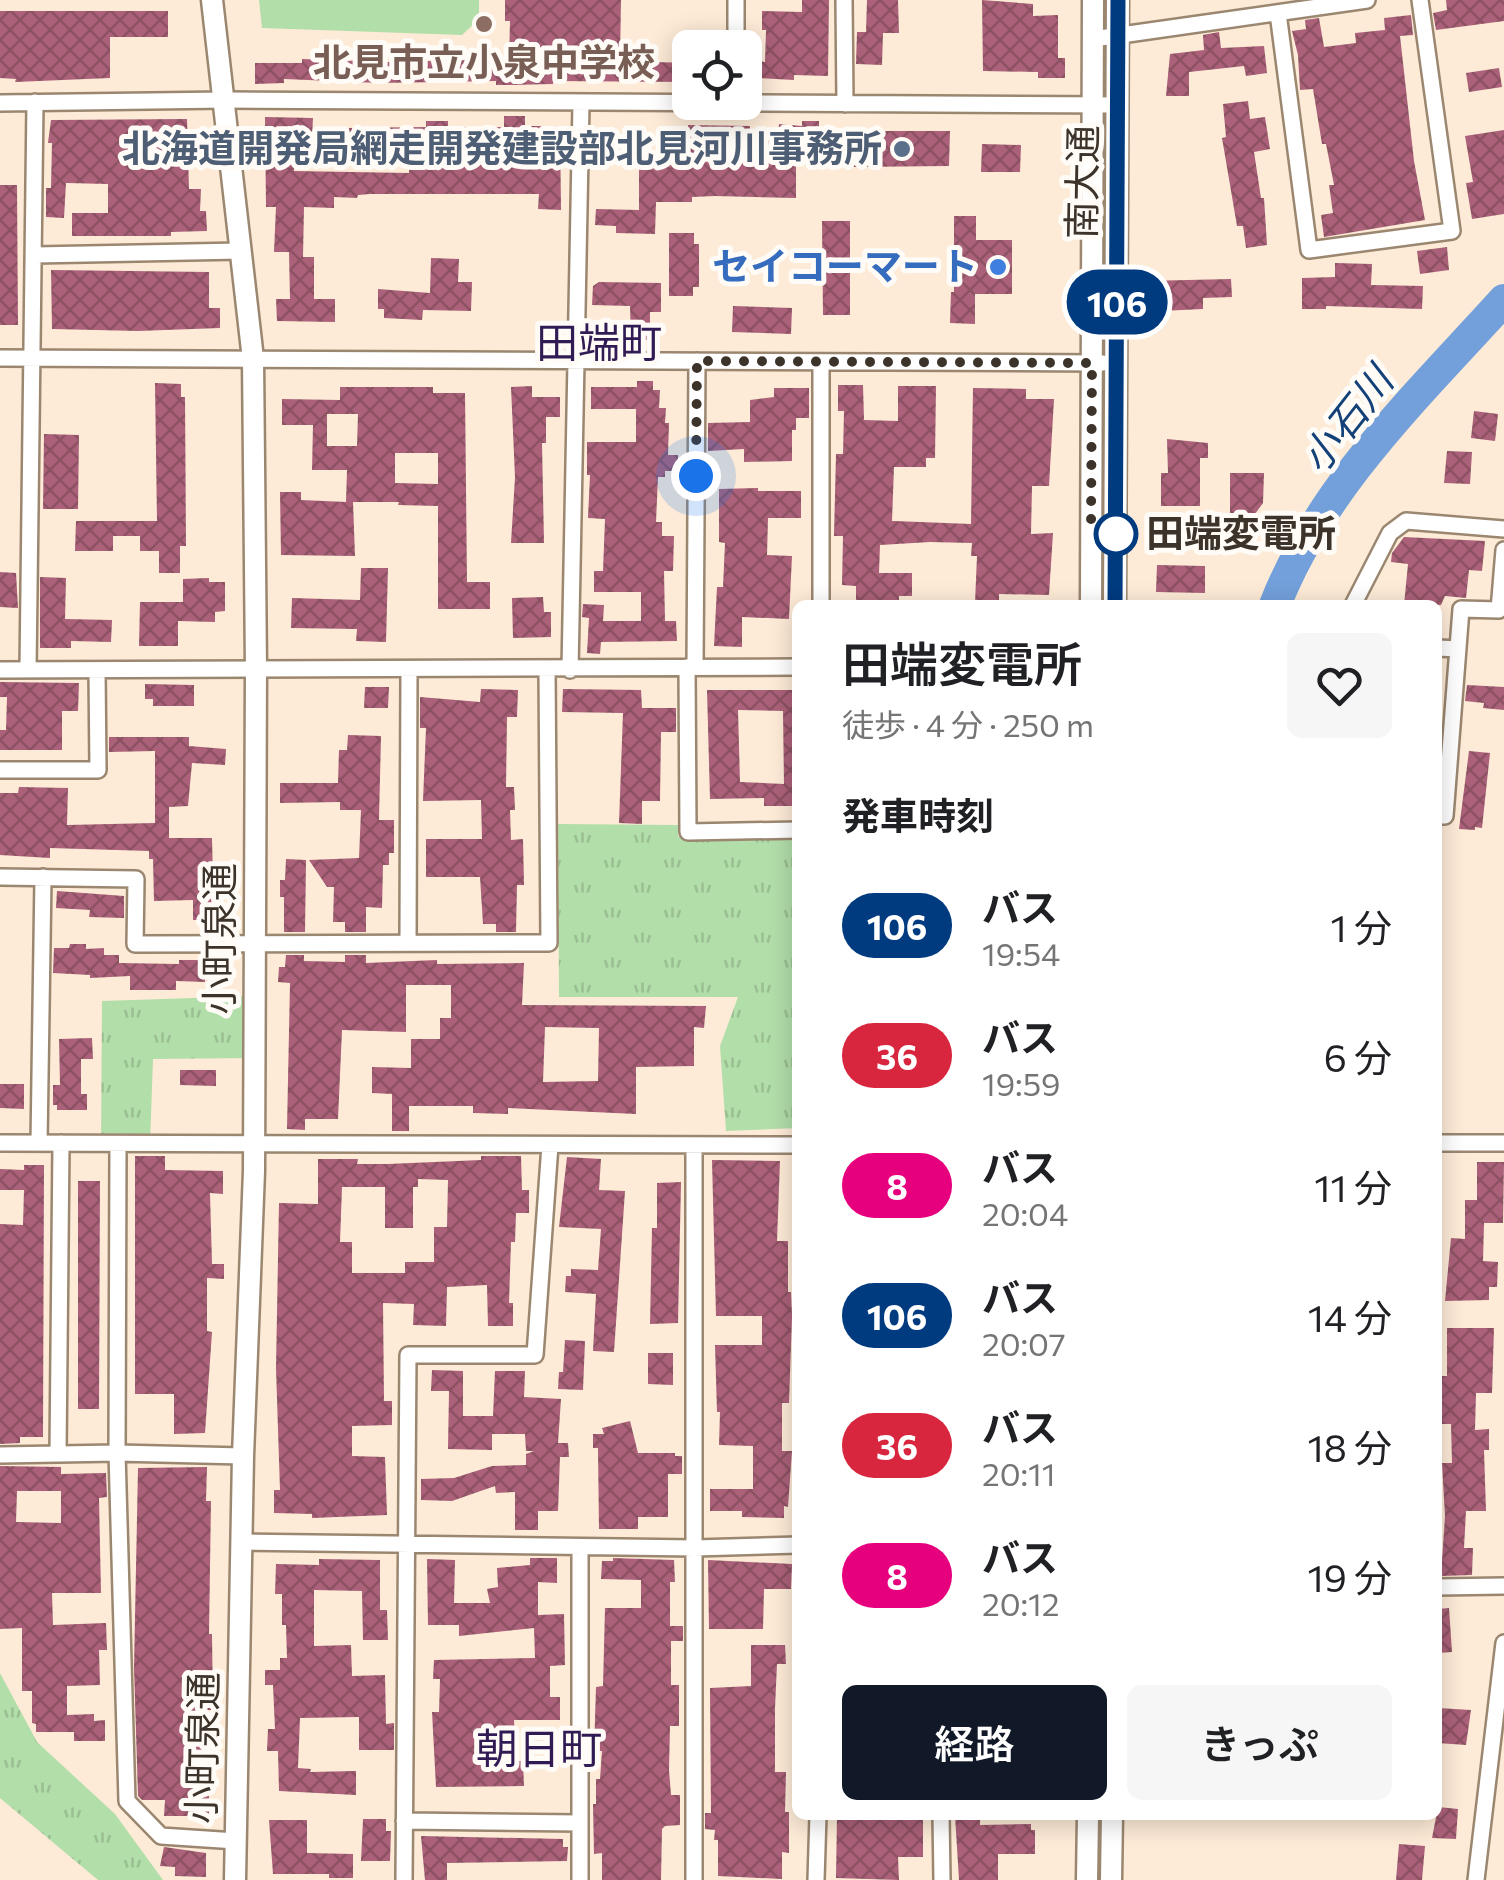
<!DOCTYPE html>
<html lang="ja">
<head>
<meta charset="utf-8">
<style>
	body { margin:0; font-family:Commissioner,"Noto Sans JP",sans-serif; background:#f6f6f6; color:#202124; height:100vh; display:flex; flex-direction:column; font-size:38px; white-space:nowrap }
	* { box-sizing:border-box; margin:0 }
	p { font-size:32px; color:#757577 }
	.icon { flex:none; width:55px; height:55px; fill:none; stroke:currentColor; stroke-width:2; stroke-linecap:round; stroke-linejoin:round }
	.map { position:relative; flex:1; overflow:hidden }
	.side { position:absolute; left:792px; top:600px; width:650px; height:1220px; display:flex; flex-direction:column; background:#fff; border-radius:15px; box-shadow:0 5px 25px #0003 }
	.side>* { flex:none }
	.badge { padding:0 20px; border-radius:32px; font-size:35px; line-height:65px }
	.fabs { position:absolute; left:672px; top:30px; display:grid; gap:20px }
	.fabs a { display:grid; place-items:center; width:90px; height:90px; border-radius:15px; background:#fff; box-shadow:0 5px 25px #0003; font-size:50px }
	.you { position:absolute; width:50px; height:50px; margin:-25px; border:8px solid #fff; border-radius:50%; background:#1a73e8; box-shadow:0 0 0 15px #1a73e833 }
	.map>.badge { position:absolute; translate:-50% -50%; box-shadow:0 0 0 5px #fff }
	h2 { padding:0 50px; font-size:38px; line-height:90px }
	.round { display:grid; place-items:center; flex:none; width:105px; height:105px; border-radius:15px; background:#f6f6f6 }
	.head { display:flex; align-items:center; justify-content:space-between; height:170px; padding:0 50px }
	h1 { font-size:48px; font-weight:600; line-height:75px }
	.cta { display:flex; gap:20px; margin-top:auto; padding:20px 50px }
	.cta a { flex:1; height:115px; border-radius:15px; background:#111827; color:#fff; font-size:40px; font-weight:600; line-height:115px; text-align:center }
	.cta a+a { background:#f6f6f6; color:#202124 }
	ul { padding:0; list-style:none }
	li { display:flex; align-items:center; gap:30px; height:130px; padding:0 50px }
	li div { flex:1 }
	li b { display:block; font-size:38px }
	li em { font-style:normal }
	li .badge { min-width:110px; font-weight:700; text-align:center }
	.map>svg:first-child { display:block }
	.grass { fill:#b2deaa }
	.park { fill:url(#park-tufts) }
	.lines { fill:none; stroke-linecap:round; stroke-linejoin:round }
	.river { stroke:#73a0db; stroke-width:32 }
	.building { fill:url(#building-cross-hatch); fill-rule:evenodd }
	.minor-casing { stroke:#9b8770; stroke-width:20 }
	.tertiary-casing { stroke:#9b8770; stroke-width:25 }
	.minor { stroke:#fff; stroke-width:15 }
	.tertiary { stroke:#fff; stroke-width:20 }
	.line-casing { stroke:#fff; stroke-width:22 }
	.line { stroke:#003b80; stroke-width:15 }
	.walk { stroke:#3c332a; stroke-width:10; stroke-dasharray:0 18 }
	.education-dot { fill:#8d6e63; stroke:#fffbf6; stroke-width:4 }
	.service-dot { fill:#5c6f8a; stroke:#fffbf6; stroke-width:4 }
	.shop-dot { fill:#3f7fe0; stroke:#fffbf6; stroke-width:4 }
	.stop-dot { fill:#fff; stroke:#003b80; stroke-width:5 }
	.labels { text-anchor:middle; stroke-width:10; stroke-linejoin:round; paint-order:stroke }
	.education-label { font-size:38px; font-weight:bold; fill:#785e54; stroke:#fffbf6 }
	.service-label { font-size:38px; font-weight:bold; fill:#4e5e75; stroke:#fffbf6; text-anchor:end }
	.street-label { font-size:38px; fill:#3c332a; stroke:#fffbf6 }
	.shop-label { font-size:38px; font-weight:bold; fill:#366cbe; stroke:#fffbf6; text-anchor:end }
	.stop-label { font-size:38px; font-weight:bold; fill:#3c332a; stroke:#fffbf6; text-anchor:start }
	.water-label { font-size:40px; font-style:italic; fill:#144177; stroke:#fffbf6 }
	.quarter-label { font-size:42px; fill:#301b55; stroke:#fffbf6 }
</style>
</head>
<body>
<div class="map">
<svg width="1504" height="1880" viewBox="0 0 1504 1880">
	<defs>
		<pattern id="park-tufts" width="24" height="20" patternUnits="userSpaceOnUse" patternTransform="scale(2.5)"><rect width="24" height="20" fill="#b2deaa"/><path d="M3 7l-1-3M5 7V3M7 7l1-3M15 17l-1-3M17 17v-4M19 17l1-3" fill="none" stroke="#9abf92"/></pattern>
		<pattern id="building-cross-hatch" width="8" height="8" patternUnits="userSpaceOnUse" patternTransform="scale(2.5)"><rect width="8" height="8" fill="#ab6179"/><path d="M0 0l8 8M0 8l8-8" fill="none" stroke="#8c5163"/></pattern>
	</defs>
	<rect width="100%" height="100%" fill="#fdebd7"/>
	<path class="grass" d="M259,0H479V19L462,35L262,28Z"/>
	<path class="park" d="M558,824L678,825V837H797V1128L726,1131L720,1046L738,997H559Z
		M254,996V1058L153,1059L150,1144H101L102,1001Z
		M0,1673L37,1742L115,1814L163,1880H98L0,1798Z"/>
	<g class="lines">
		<path class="river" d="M1275,605C1322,485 1420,393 1504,300"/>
	</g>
	<path class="building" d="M505,0H621L620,61L690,63L689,82L553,81V84L510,85H496V81L379,83L284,79V83L255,84V63H302V59L387,62L509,59L510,21H505Z
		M802,0H829L828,76L794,75V80L758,78L759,61L765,62L766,30H762V11L802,12Z
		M867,0H898L899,33H883L882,65L856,64L857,32H866Z
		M982,0L1033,4V16L1058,15V58H1065V78H1038V72L983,71Z
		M1446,0H1504V21L1436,30L1433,13L1447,10Z
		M0,11H168V37H110V78L15,82L16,79L0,78Z
		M1411,15L1413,35L1400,36L1414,161L1425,220L1324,237L1321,215L1333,213L1329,185H1334L1326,144H1322L1313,89L1300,90L1298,55L1292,31L1306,29L1305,20L1319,18L1324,47L1356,43L1355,33L1385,30L1384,18Z
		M1219,32L1221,48L1264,46L1267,73L1246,76L1244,66L1189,72V96H1166L1170,54L1204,50L1203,35Z
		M1499,68L1502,87L1469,92L1466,73Z
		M1248,101L1250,119L1265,117L1270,149L1254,152L1261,198H1264L1267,245L1246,248L1243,226H1237L1222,138L1226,137L1223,104Z
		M504,116H525V126H560L561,210L538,209L539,194H370L358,195L357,198L334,197V208L304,207L303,257H314V299H335V322L277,321L276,299H290L289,252H274L276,207H266L265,117L313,118L312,137H305L306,143H295L294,171L409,173L410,145L348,144L349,128L426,127V121H448V127H504Z
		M187,119L189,189H201L200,211H206L207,231L171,232V236H72V213H108V184L66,183L64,218L46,217V188H51L52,143H48L51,120Z
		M802,121H819V128H826V150L796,149V198L715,196L692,197V202H656L655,234L616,233V226L595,225L596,209L639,210V168H643V159L687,160L688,125L750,126V133L778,135L779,124L802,126Z
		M1504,130V214L1472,219L1466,183L1473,182L1465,136Z
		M854,131H950L949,166L854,167Z
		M982,144L1021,145L1020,172H981Z
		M0,185H17L18,325H0Z
		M954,216H976V240H1012V294H975V324L950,323L951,292H954Z
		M822,221H850V315H823Z
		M669,233H694V244H699V287H693V296H669Z
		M1447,247L1449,270L1420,274L1417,251Z
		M431,258L459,259L458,282H472L471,311L423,310L422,320L384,318V309H378V289L430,293Z
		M1335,263L1372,264L1371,285L1423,286L1422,309L1326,306V309H1302V278L1335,277Z
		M51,270L209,272V308H220V328L138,331L52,329Z
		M1231,279L1232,297L1203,298V309L1161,311V298L1144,299V281Z
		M599,282L661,283V312H650V340H631L630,306L592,305L593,286Z
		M733,306L792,308L791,334L732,332Z
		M637,381H653V390H660L659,408H666L665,423H669L668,455H678V471H665V477H658L656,522H662V536H674L673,571H664L665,621H676L677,641L601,642L600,654L587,653L589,618L582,617L583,604L604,605L603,621H641V592H594V571H603L605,519L588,518L590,475H587V442H636V409H591V387H637Z
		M155,383L181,384V397H185L186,546H180V573H159V551H140V536H113V551H75L76,521H157Z
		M838,385H863L864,420L898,421V386H936L935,458H926V467H894L892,521H894L971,524L973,388L1026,389V399H1054L1049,486H1032L1031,534L1053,533L1049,595L999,594V604L975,603L977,556H971L972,543L930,542L880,545L879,573H912V596H899V600L891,601V605H856V586L842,585L843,536H834L836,454H843L844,411H838Z
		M532,386V397H560V417H546V443H542L544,543H511L515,477L511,387Z
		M340,387H433V393H465L467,582H490V609H438V506L398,505L399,502H353L355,556L281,555L280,492H301V500L346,502L347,470H312L313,425H282V399L340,400ZM327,414H358L357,446H327ZM395,453H438V484L395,483Z
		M774,388H809V418H796V430H792V461L744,462V449L708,451V423L750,422V400L774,397Z
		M1474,411L1498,414L1495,441L1471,438Z
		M44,434L79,435L78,509H43Z
		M1167,439L1208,443V458H1200V506H1161V473H1168Z
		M1447,451L1472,452L1470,484L1444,483Z
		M1230,473H1264L1263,503L1255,514H1230Z
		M758,488V491H801V518H768L767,555L792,556L789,619L742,617V647L714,646L717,587H723L725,543L719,542V489Z
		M1404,537L1485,541L1482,571L1469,570L1466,598L1445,596L1441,605H1404L1408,564L1391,562L1392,553Z
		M1157,565L1205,566V593L1156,592Z
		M361,568H388L386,642L356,641L357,629L291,628L292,598L360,600Z
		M0,572L16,573L18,608L0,607Z
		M40,577L66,578L65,619L112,620L111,642L71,641V648H40Z
		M209,578V582H225V611L215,612V622L178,621V646H139L140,602H183V579Z
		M543,597L544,612H551V637L513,638L512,598Z
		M0,682L79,683L78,711H62V750H0V730H6L7,697H0Z
		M145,684L194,685V706H153V699H145Z
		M1467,685L1504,687V710L1483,708L1484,703L1465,701Z
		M365,687H389L388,708H364Z
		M481,689L518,690L517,717H507L506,787H514L515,810H510L511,840L523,839L524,885H517L516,932H496V924H483L480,877H426V839H482L481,800L423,801L426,728H420V697L480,702Z
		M563,689L641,690L642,708H676V732H661L660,801H642V824L619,823L623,713L562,712Z
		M707,690H798L795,806H764V798L710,799ZM738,710L783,711L784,784L740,782Z
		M348,735L381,736L379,820H394V853H389V865H383L382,908L366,907V932H345V922H333L334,887H327L309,860L359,858L361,810H340V802L280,803V783H338L339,750H347Z
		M109,737H189V746L226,749L225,765L192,763L188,806L169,807V838H212L214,920H193V900L154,901L153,859H149V851L50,848V858L0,855V793H18L19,787L68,788L67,825L155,823V751L109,752Z
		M1469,751L1490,753L1482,828L1475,827V830L1459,829Z
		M286,859L306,860L305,932H284V897H280V880H285Z
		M57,891L124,896V918L89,917L90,910L56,908Z
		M70,944H86V949L104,948V955H119V963L179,964V960H205V982L176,981V990H130V976L90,978V975L53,973L54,948H69Z
		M286,955H304V961L345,962V955H366V963L437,960V964L524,963L522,1005L706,1006L704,1028L694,1027V1066L636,1067V1114L508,1108V1114L473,1113V1106H409V1131H392V1094L372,1093V1067L411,1068V1039H440V1018H451V985H406V1032L342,1030L338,1119H305V1130L287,1129L290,983L278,982L279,967H285ZM545,1027L599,1028L598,1081L543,1082Z
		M92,1038L93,1059H81V1094H87V1110H57V1105H53V1085H60L59,1039Z
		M180,1070H216V1086L180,1085Z
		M0,1084H24V1109L0,1108Z
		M135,1156H165V1170L223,1171V1194L210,1193L212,1264H224V1279L207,1278V1331L212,1332L205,1433L174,1434V1394H135Z
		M481,1156H521L522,1190H529V1213H516L515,1242H511L509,1303H513V1326H488L487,1285L447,1287L446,1326L413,1325L414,1304L383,1303L384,1401H392V1425L352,1426V1456L385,1457L387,1515L312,1518V1514L274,1513V1490H280L276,1368L279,1203L318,1204V1159H358L357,1164H388L481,1160ZM418,1179L448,1180L447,1227H434V1262H405V1273H352V1242H340L342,1187H385V1228H413V1187H418Z
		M567,1157L601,1159L599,1190L625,1191L614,1352L593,1351L596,1294L565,1292L566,1276H571V1269L598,1270L601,1229L559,1227Z
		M712,1160L780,1161L777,1241H788V1292H791L792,1316L789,1403H782V1451H792L788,1507L784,1506V1518L742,1517V1511H710V1489H753V1446L719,1445L720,1412H717L715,1345H762V1316H716Z
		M1477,1162H1504L1503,1223H1484L1483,1261L1498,1262L1497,1287H1489V1300L1445,1301L1451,1238L1465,1239V1200H1477Z
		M24,1165H44L43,1437H20V1443L0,1444V1224L23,1225L24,1190H0V1169L24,1170Z
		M78,1181H100L99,1409H78Z
		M681,1182L678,1323L650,1324L652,1228H657V1183Z
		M1447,1328H1494L1492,1393H1476L1475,1430L1489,1429V1450H1484L1486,1511H1466L1464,1548H1473L1472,1575L1441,1576L1445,1516L1442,1463H1452L1451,1424H1441V1376H1447Z
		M565,1340L585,1341L583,1390L558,1389L559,1372H563Z
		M648,1353H673V1385L648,1384Z
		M432,1370L463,1371V1416H493L495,1371H525L524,1397L561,1399L558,1443H568L569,1457H560L558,1511H538V1530H515V1492L496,1493L495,1486L452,1501L421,1500V1479L454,1478L492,1466L526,1465V1454L534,1451H526L525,1434H492V1450L448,1449L449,1391H431Z
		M630,1421L638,1453H675V1456H682V1474H668V1517H638V1529H599L598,1448H593V1434H604L602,1428Z
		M0,1466L61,1467V1474L106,1473L107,1497L99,1498L101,1593H52L53,1625L106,1623L107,1650H99L100,1685L67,1686V1715L94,1714V1721L105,1720V1741H74V1732H36V1724L32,1723V1691H22V1628L0,1629ZM17,1491H61V1523L16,1522Z
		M207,1467L206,1501H211L209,1634H212L213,1710H202L203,1740H208V1770H213L212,1787H209V1816H164L165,1800H142L138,1796L134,1668L138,1468Z
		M530,1558H557V1583L538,1582V1615L564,1614L565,1665L550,1666V1697H560V1720H514L516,1761H523L524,1786L436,1787L432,1712H439L440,1679H433L434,1660L535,1658L534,1628L459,1636V1625H428L427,1559L455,1560L454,1603H490L487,1589L498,1587L497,1568L530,1565Z
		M613,1558L674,1560L675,1582H670V1626H683V1641H671V1685H679V1726H670L669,1770L671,1795H680V1825L665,1826L662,1829L661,1880H602V1853L594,1854L593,1804H596V1779H600L602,1751H594L596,1687L603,1686L605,1608H641V1580L601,1579L602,1561H613Z
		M319,1559L380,1560V1610H387L388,1640H363L362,1591L314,1590V1646L351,1645L352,1676L385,1675L386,1724L394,1723V1750H359V1717L300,1718L298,1768L311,1769L310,1772L356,1771V1795L279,1791L278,1751H267L268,1729H275L273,1685H265V1670H280V1658H287L286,1625H282V1594H275L276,1564L319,1565Z
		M708,1560L792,1564L791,1589H764L763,1629H709Z
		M1449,1608L1452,1652L1438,1653V1609Z
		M751,1645H785L786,1664H777L775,1708V1772H786L785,1812H789V1853L782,1852V1879L718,1876V1840H714L715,1830L705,1829V1813H711L710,1688L751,1686Z
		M1438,1708L1471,1710L1466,1745L1438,1743Z
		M1438,1807L1458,1809L1456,1839L1432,1838Z
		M837,1815H923V1857H898L899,1880L836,1878Z
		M955,1815H980V1825L1031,1824V1830H1035V1854H998V1880H959Z
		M363,1819H386V1831H391L390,1861H361Z
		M269,1820H307V1853L353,1854V1878H329V1874H273Z
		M421,1836L563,1839V1847H568L567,1861L447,1863V1880H425Z
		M1399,1844L1425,1846L1422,1880H1396Z
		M164,1847L206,1853V1877L175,1876V1867L160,1866Z"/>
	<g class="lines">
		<defs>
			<path id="minor" d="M736,0V48
				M844,0L845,104
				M1278,13L1309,250L1452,231L1420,0
				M1093,39L1367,0
				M0,103L226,100L1118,105
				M35,255L241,251
				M0,358L1103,363
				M821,364V605
				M1353,605L1390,533L1406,521L1504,529
				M1438,648L1458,649
				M687,667L688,832L798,830
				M695,667L697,361
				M0,670L798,667
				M28,670L35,102
				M570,670L581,104
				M0,770H98L97,670
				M1438,816H1445L1461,609L1499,610L1504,550
				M0,877L136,879L135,944L549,943L547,669
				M408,943L409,670
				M0,1143L798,1145
				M39,1143L43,877
				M1438,1143H1504
				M118,1144L117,1453L127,1801L161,1836L236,1841
				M58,1454L61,1143
				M0,1455L117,1453L243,1456
				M243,1542L695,1548L798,1545
				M580,1547V1880
				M1438,1587L1504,1586
				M941,1815L942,1880
				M404,1821L580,1823
				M404,1880L408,1355H535L550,1145
				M694,1880V1147
				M816,1880L818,1815
				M1476,1880L1504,1643"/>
			<path id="tertiary" d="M212,0L253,359L256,669L254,1171L243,1456L235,1880
				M1091,605L1093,0
				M1115,605L1118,0
				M1087,1880L1088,1815
				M1111,1880L1112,1815"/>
		</defs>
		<use href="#minor" class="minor-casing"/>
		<use href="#tertiary" class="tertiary-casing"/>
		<use href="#minor" class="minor"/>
		<use href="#tertiary" class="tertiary"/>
	</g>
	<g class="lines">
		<defs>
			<path id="line" d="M1115,605L1118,0"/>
		</defs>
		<use href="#line" class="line-casing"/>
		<use href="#line" class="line"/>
		<path class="walk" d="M696,476L697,361L1092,363L1091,526L1116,534"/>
	</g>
	<circle class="education-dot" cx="484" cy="24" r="10"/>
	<circle class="service-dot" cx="902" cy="149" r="10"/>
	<circle class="shop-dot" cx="998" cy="267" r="10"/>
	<circle class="stop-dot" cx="1116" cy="534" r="20"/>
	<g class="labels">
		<g class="education-label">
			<text x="484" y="76">北見市立小泉中学校</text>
		</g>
		<g class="service-label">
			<text x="882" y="162">北海道開発局網走開発建設部北見河川事務所</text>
		</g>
		<g class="street-label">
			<text transform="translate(1083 182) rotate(-89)" y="13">南大通</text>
			<text transform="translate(220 939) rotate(-90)" y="13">小町泉通</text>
			<text transform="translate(203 1748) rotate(-89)" y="13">小町泉通</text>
		</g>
		<g class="shop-label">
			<text x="978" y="280">セイコーマート</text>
		</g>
		<g class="stop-label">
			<text x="1146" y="547">田端変電所</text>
		</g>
		<g class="water-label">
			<text transform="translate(1347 420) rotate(-52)" y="14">小石川</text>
		</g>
		<g class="quarter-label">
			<text x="599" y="358">田端町</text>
			<text x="539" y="1764">朝日町</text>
		</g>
	</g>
</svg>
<div class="fabs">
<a><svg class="icon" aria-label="locate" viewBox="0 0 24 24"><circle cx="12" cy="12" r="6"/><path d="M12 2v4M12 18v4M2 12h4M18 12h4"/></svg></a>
</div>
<div class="you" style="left:696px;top:476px"></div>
<b class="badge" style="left:1117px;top:302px;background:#003b80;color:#fff">106</b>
<section class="side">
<div class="head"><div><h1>田端変電所</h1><p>徒歩 · 4 分 · 250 m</p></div><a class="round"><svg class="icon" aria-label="heart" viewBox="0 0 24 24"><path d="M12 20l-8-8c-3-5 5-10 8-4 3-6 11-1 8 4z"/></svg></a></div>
<h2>発車時刻</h2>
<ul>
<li><span class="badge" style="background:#003b80;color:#fff">106</span><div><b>バス</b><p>19:54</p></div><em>1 分</em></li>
<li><span class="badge" style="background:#d7263d;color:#fff">36</span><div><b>バス</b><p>19:59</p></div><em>6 分</em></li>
<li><span class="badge" style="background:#e6007e;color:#fff">8</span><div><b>バス</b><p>20:04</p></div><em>11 分</em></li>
<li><span class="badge" style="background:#003b80;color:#fff">106</span><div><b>バス</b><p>20:07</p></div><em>14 分</em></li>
<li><span class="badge" style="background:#d7263d;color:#fff">36</span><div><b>バス</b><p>20:11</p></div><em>18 分</em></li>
<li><span class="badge" style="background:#e6007e;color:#fff">8</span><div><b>バス</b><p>20:12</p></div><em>19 分</em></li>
</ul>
<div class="cta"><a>経路</a><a>きっぷ</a></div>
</section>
</div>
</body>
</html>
